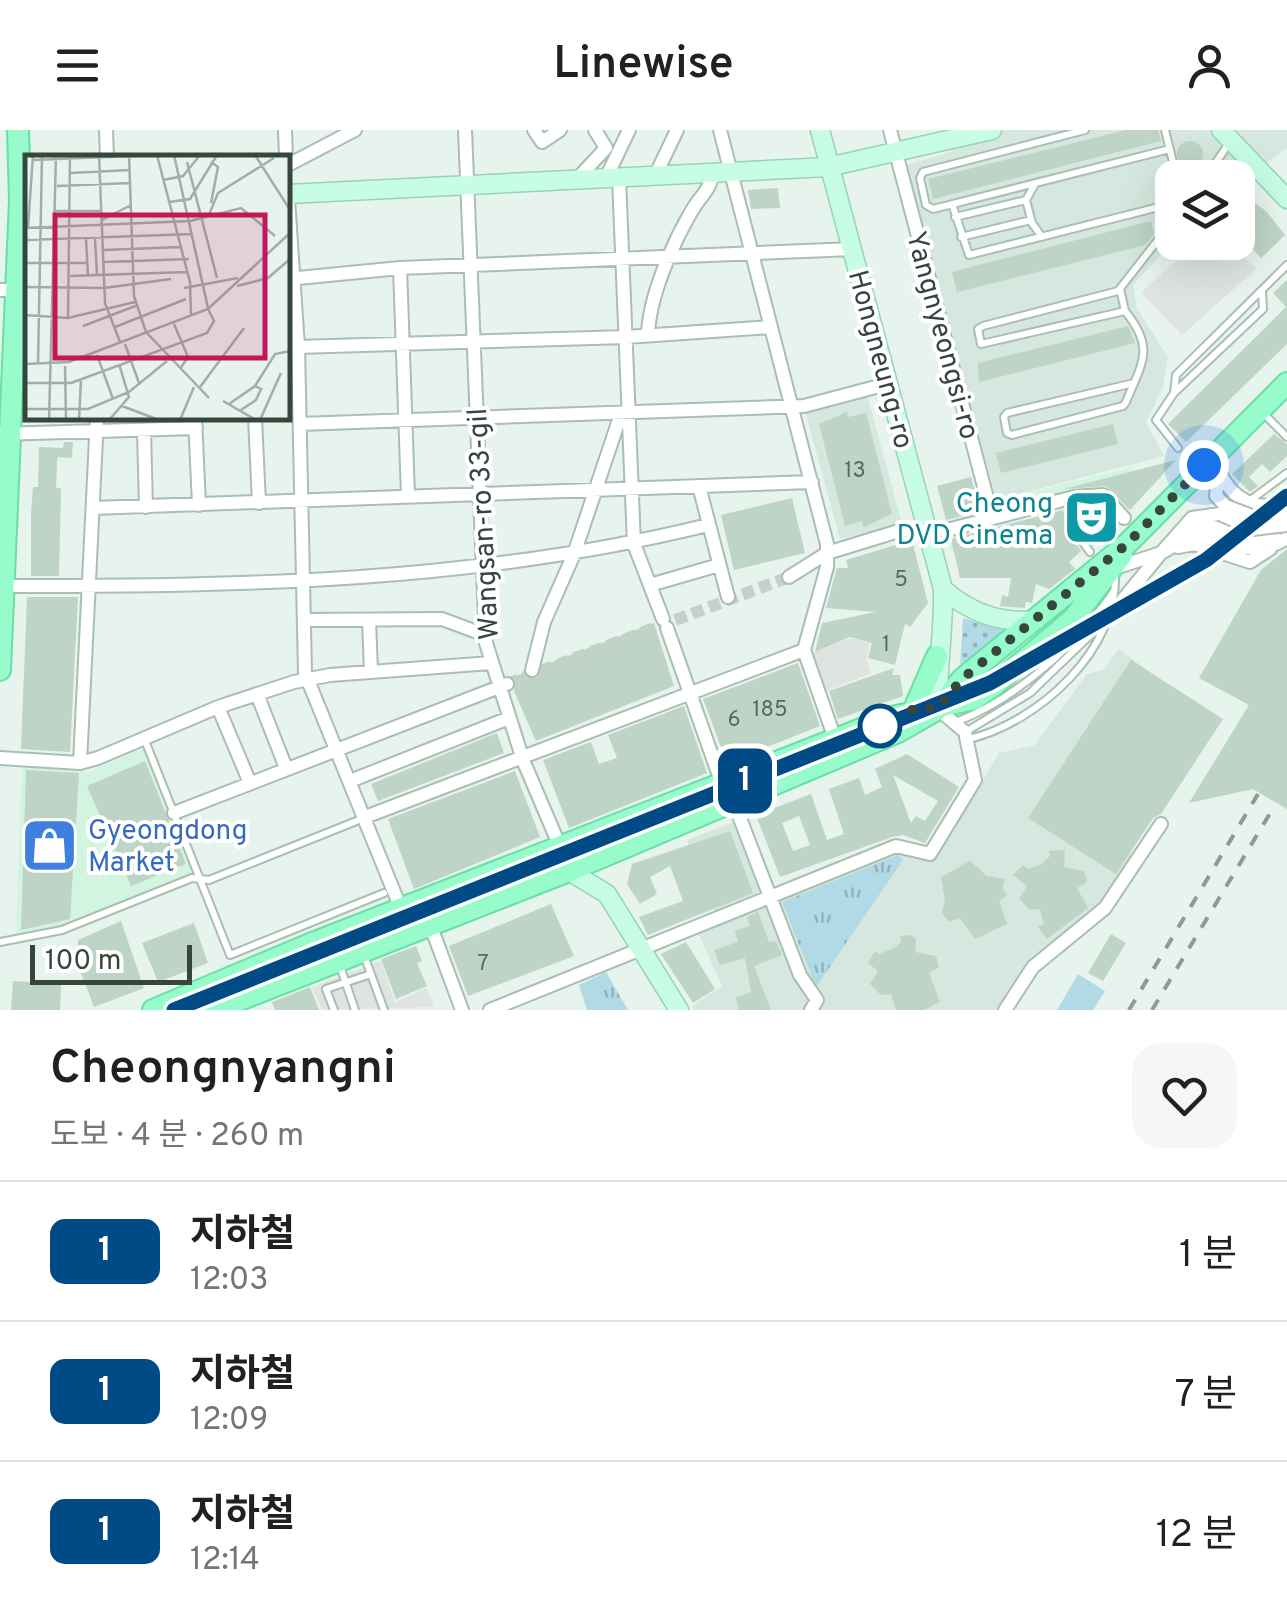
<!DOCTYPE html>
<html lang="ko">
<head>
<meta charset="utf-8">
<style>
	body { margin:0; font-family:Overpass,"Noto Sans KR",sans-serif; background:#f6f6f6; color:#202124; height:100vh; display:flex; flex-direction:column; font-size:38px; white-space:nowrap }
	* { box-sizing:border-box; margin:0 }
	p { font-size:32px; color:#757577 }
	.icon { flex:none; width:55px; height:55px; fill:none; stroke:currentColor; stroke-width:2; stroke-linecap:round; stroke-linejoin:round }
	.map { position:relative; height:880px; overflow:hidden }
	.panel { display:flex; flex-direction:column; background:#fff; flex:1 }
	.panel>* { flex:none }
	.badge { padding:0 20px; border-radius:15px; font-size:35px; line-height:65px }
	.fabs { position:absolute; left:1155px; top:30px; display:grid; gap:20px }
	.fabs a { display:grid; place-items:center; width:100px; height:100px; border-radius:20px; background:#fff; box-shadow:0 10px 40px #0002; font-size:50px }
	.scale { position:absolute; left:30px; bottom:25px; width:162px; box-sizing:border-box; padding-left:10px; border:5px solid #36463d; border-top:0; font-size:28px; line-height:35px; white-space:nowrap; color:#36463d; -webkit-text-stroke:8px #fff; paint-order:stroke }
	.you { position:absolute; width:50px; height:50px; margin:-25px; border:8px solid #fff; border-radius:50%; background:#1a73e8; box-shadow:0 0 0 15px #1a73e833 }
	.map>.badge { position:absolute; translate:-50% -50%; box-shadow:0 0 0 5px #fff }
	.round { display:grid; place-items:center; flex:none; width:105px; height:105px; border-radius:30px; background:#f6f6f6 }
	.head { display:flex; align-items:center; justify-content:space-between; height:170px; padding:0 50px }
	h1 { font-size:48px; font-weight:600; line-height:75px }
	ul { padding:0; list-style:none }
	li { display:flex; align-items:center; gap:30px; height:140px; padding:0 50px; border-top:2px solid #e0e0e0 }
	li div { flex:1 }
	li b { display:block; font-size:38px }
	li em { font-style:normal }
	li .badge { min-width:110px; font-weight:700; text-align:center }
	header { display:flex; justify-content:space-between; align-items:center; height:130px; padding:0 50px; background:#fff; font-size:45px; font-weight:600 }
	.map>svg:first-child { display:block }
	.residential { fill:#d5e7de }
	.commercial { fill:#d3f4e0 }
	.grass { fill:url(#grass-dots) }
	.park { fill:url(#park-tufts) }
	.pitch { fill:#b1d9e6 }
	.parking { fill:#dfe4e1 }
	.building { fill:#bdd4c6; fill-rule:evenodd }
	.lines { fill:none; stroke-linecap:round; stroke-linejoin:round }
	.minor-tunnel { stroke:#c4d0ca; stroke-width:12; stroke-dasharray:12 6; stroke-linecap:butt }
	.service-casing { stroke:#aabeb3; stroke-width:10 }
	.minor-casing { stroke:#aabeb3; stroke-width:16 }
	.secondary-casing { stroke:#98d2b7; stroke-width:21 }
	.primary-casing { stroke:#68e0a4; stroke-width:24 }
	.service { stroke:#fff; stroke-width:6 }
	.minor { stroke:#fff; stroke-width:12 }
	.secondary { stroke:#c7fde5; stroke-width:18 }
	.primary { stroke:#98fbcb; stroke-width:20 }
	.rail { stroke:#969696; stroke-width:4; stroke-dasharray:12 12; stroke-linecap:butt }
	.minor-bridge-casing { stroke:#aabeb3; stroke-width:16; stroke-linecap:butt }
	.minor-bridge { stroke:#fff; stroke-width:12 }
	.line-casing { stroke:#fff; stroke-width:22 }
	.line { stroke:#004a85; stroke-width:15 }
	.walk { stroke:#36463d; stroke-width:10; stroke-dasharray:0 18 }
	.stop-dot { fill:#fff; stroke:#004a85; stroke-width:5 }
	.labels { text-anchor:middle; stroke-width:8; stroke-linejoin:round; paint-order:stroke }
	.number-label { font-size:22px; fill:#586a5f }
	.street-label { font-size:28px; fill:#36463d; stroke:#fff }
	.culture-label { font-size:28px; fill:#0d838f; stroke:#fff; text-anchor:end }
	.shop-label { font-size:28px; fill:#366cbe; stroke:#fff; text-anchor:start }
	.inset-road { fill:none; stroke:#a0aea7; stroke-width:2.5 }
	.view { fill:#c2185b; fill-opacity:0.15; stroke:#c2185b; stroke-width:5 }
	.inset-edge { fill:none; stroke:#36463d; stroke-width:5 }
</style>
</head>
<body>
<header><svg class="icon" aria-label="menu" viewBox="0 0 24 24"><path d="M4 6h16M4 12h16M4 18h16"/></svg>Linewise<svg class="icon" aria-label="person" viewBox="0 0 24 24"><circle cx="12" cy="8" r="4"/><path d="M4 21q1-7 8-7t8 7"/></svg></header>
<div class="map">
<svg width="1287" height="880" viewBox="0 0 1287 880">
	<defs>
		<pattern id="grass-dots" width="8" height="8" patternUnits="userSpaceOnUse" patternTransform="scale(2.5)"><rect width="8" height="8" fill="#b1d9e6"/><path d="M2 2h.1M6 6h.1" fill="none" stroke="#91b2bc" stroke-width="1.8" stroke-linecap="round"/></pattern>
		<pattern id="park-tufts" width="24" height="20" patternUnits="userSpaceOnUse" patternTransform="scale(2.5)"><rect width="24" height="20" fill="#b1d9e6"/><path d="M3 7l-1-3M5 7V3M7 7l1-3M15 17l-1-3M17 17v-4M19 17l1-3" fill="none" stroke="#91b2bc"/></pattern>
	</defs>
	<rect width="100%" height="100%" fill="#e7f3ed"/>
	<path class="residential" d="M949,0H1287V18L1238,54V48H1172L1173,112L1133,155L1137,179L1168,227L1163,257L1146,292L1164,326L996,370L906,35L951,22Z
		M867,265L902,393L840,409L805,281Z
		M1119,519L1189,572L1109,781L1033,842L1010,880H694L692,876L722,856L696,798L717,789L687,710L746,687L775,769L900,721L934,732L999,623L1035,615L1087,544L1103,540Z"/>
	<path class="commercial" d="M1131,338L1144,363L1088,422L1074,404L1067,370L1021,382L1025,398L988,415L952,422L944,388L990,376L989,372Z
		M146,617L193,744L67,795L16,805L22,636L88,642Z"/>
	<path class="grass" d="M963,488L1008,500L960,538Z"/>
	<path class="park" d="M898,725L903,730L816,857L782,772Z
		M606,842L628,880H587L579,855Z"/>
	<path class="pitch" d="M1078,844L1105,861L1093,880H1057Z"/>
	<path class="parking" d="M1195,113H1230L1256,139L1182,205L1141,163Z
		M851,508L870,513L866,528L871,543L823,562L810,524Z
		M381,831L395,872L427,858L434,877L322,880L312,857Z"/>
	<path class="building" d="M1126,0H1158L1161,11L933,69L928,49Z
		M1177 24a13 13 0 1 1 26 0a13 13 0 1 1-26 0Z
		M778,58L780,78L751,79L748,60Z
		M1245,66L1266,81L1285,105L1261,128L1238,104V73Z
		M1151,91L1154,104L1145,115L957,162L952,142Z
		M1287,150V214L1186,312L1168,294L1286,177L1273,163Z
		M1128,196L1135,213L979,252L978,233Z
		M847,282L848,287L866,283L892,384L864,397L862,391L845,396L819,294Z
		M1113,294L1118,314L1001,343L996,323Z
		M1274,304L1287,314V326L1270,342L1262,334L1249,347L1258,356L1250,362L1232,344Z
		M64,312H73L72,328L58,327L57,331L56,358H61L59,446H31V382L33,357H38L39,317L63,318Z
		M1176,330L1130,380L1106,356L1064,359Z
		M971,347L980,381L946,390L937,356Z
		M792,368L805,423L734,440L721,385Z
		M1099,375L1112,390L1101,399L1105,403L1093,415L1082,400L1077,377Z
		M1063,380L1070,405L1081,421L1069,432L1075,439L1049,459L1036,454L1032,473L1026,472L1025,478L1000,476L1002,465L1008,467L1011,448H960L951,409Z
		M912,410L928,473L910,497L905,494L895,535L868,528L872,513L850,507L815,522L822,493L876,482L826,478L837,438H848L846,430Z
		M1287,419V679L1253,659L1189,673L1249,575L1199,548L1261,440Z
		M27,467H78L70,622L21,619Z
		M654,493L674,556L536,611L514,561V547L523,543L536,549L544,535Z
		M1131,530L1223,589L1161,684L1153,688L1116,744L1028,688Z
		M798,533L820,596L727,633L703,569Z
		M894,538L892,545H900L903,566L838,589L829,561Z
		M684,576L707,643L569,698L543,630L591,612L599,634L617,628L608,605Z
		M497,603L504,623L378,671L371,654Z
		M907,624L959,657L925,713L903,705L892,707L780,747L756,685L811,664L827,710L844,704L829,659L859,648L865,665L882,657L875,639ZM893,645L938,671L925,691L916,686L911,693ZM799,686L810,715L793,721L782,693Z
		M145,631L186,734L131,756L87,656Z
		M26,640L79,643L70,789L21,800Z
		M515,641L540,707L414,759L388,689Z
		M730,701L753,763L648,805L639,787L683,771L670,736L650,747L657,764L640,774L627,754L632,734Z
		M1065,720L1064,737L1084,741L1087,752L1077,758L1088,778L1047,809L1038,797L1044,794L1040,779L1030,780L1019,769L1027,756L1013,745L1023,735L1028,739L1042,734L1050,726L1049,721Z
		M970,731L987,746L1005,749L1002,758L1007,765L999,771L1007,794L975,809L960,788L949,792L942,783L945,770L941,747Z
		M551,774L574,826L468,866L449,816Z
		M758,782L769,812L776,811L782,825L754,836L771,880H739L736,868L751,862L745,828L720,835L714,820L738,812L735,801L750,796L747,787Z
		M121,791L144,858L94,877L78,835V810Z
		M194,793L208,833L158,852L142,813Z
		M1111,804L1126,813L1103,851L1088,843Z
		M911,805L916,809L915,822L936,826L939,837L929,843L940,872L924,880H896L891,864L881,865L870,854L878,841L868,833L875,821L879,824L894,818L901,812L900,806Z
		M686,812L715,859L693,873L661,824Z
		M416,816L422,831L417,833L427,856L396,869L381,829Z
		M13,851L61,854L60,880H11Z
		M310,857L319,880H275L272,872Z"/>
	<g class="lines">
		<path class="minor-tunnel" d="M507,554L789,447"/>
		<defs>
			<path id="service" d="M1085,0L923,42L920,48L926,75L933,79L1170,19
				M1165,0L1177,48
				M1205,48L1230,12
				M1035,54L1026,70L1032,93L1042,107
				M952,74L969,125L1163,76L1172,70
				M955,87L1026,70
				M961,107L1031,90
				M1120,159L1125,181L981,214L978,199L983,196L1118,161L1172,92
				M1125,181C1155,218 1143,231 1126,272L1123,276L1012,305L1007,303L1004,287L1007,283L1134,253
				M1175,262L1263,179L1262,161
				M1264,284L1287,307
				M1178,318L1156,290L1174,263L1176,245L1287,135
				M1252,369L1287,343
				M1068,370L1076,403L1090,422
				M956,592C1016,569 1078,514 1114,461
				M967,601L1030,563L1108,488
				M144,608L230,825L384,763
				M969,609C1039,592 1119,519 1115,443
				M0,812L62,800L192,748L209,750L364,688
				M364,825L384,880
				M340,836L355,880
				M261,844L415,787L430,776
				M334,880L326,859L371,844"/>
			<path id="minor" d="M106,0L107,28
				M285,0L286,28
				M465,0L486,513L523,630L561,719
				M534,0L542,12L560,0
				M720,0L827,414V437L804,520L835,609
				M890,0L992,387
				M288,35L355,0
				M656,44L677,0
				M578,48L606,18L595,0
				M606,48L629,0
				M619,48L634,414L663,489
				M288,69L298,217L305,543L401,779
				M400,138L408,366
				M288,149L400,138L853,119
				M0,160H28
				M648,205C649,167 672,115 691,82C700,66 711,60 713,41
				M298,217L626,207L771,197
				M195,288L199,375
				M255,288L259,373
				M300,294L804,276L887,254
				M144,301L146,377
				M0,304L196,298
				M1219,338L1216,366L1226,376
				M1219,341C1231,368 1258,386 1287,369
				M699,356L728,467
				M93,378L812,352
				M1187,399C1217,388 1246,414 1278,410
				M1178,417L1194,414L1250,432L1270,419
				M1115,438L1161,423L1192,388L1220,384
				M789,447L827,423L902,400H947L1074,367L1103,365L1124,388
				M650,455L719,435
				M0,456C238,457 477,452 708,395
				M1112,483L1161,423L1194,404C1230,410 1251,431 1287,408
				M304,490L442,489L485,505
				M369,490L371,542
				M667,498L722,654
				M532,540L544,492L574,424L620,287L629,281
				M257,564L286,638
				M218,577L250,653
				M0,628L80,633L98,628L218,577L294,552L330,545L491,533
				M80,633L97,288
				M350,651L509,588
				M733,670L800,845L817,870L811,880
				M174,683L507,554
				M365,687L804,520
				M430,794L462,880
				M490,880L896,716L930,724L975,650L965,602L938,579
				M1005,880L1033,837L1105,778L1161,694"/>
			<path id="secondary" d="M820,0L943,459C944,500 937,538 938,579
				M1221,0L1287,69
				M288,64L828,37L992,0
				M943,459C969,482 1001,494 1036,490
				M561,719L569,741L607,764L679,880"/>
			<path id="primary" d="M0,540L20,70L18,0
				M914,579L937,526
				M153,880L310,814L892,587L974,569L992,557L1073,489L1122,425
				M214,880L569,741L898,602L938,579L962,549L1127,414L1287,253"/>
		</defs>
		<use href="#service" class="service-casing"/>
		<use href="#minor" class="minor-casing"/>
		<use href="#secondary" class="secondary-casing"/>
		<use href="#primary" class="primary-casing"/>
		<use href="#service" class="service"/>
		<use href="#minor" class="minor"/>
		<use href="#secondary" class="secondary"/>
		<use href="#primary" class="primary"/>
		<path class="rail" d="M1129,880L1258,664
			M1152,880L1275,675"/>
		<defs>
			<path id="minor-bridge" d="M1226,376L1257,388L1287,383
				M1220,384L1253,399L1287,395"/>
		</defs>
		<use href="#minor-bridge" class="minor-bridge-casing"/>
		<use href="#minor-bridge" class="minor-bridge"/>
	</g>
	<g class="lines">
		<defs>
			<path id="line" d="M174,880L990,553L1206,430L1287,366"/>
		</defs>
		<use href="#line" class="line-casing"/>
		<use href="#line" class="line"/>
		<path class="walk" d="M880,596L914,579L938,578L962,549L1127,414L1204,335"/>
	</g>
	<defs>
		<symbol id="theatre-square" viewBox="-11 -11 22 22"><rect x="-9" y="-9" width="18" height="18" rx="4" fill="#0f9aa8" stroke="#fff"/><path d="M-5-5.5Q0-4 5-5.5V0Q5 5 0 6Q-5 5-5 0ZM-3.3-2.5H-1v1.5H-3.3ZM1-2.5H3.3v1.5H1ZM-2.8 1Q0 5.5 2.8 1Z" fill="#fff"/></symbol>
		<symbol id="shop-square" viewBox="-11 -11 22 22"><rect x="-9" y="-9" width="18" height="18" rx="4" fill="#3f7fe0" stroke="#fff"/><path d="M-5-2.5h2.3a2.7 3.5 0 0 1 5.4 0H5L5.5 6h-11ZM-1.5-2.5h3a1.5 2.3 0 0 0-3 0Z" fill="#fff"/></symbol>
	</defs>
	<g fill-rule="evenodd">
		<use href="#theatre-square" x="1060" y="356" width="63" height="63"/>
		<use href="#shop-square" x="18" y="684" width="63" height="63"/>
	</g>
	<circle class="stop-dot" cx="880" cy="596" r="20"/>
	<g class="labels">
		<g class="number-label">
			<text x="855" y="347">13</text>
			<text x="901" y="456">5</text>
			<text x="886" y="521">1</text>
			<text x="770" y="586">185</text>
			<text x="734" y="596">6</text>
			<text x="483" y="840">7</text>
		</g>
		<g class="street-label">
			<text transform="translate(944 205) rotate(75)" y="10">Yangnyeongsi-ro</text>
			<text transform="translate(882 229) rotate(75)" y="10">Hongneung-ro</text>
			<text transform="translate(482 394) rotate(-93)" y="10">Wangsan-ro 33-gil</text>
		</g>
		<g class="culture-label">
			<text x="1053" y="382">Cheong<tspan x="1053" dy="32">DVD Cinema</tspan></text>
		</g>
		<g class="shop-label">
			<text x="88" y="709">Gyeongdong<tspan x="88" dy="32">Market</tspan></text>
		</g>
	</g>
	<g transform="translate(25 25)">
		<rect width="265" height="265" fill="#e7f3ed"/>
		<path class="inset-road" d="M74,0L80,148L95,187M104,0L109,141L121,177M132,0L165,127L166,159M149,0L183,153M230,0L265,55M8,5L133,0M162,7L192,123M46,18L104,15M138,25L158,21L175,0M32,31L105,28M144,47L165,44L192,0M186,48L193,12L186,7M29,56H76M183,62L193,38L249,3M77,65L106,50M0,73L165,66L216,53L250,81M3,73L8,0M61,84L63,121M70,84L72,120M2,85L167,79M79,95L156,92M79,107L164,104M0,108H62M45,121L162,117M212,131L243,123L265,104M0,132L79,133L146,124M159,133L213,123M0,160L43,163L110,147M43,163L45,0M149,169L163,202L155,214M58,171L113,150M90,172L161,144M121,177L184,243M100,189L114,228M72,200L88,244M0,209L44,207L183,154L265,78M13,209L17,0M40,211L41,265M0,228H46L182,178L189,166L183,154M175,232L219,173M198,246L231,265M204,249L230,231L250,199L265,196M97,251L134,265M0,254H63L104,237L142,206M216,255L231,245L236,234L230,231M24,265L31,0M54,265L56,224M84,265L104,242L94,209M155,265L169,232M235,265L256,218"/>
		<path class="view" d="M30,60H240V203H30Z"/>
		<rect width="265" height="265" class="inset-edge"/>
	</g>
</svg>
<div class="fabs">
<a><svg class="icon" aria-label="layers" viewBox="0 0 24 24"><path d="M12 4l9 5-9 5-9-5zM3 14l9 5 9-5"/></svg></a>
</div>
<div class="scale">100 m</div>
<div class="you" style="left:1204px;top:335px"></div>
<b class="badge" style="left:745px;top:651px;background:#004a85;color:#fff">1</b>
</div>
<section class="panel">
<div class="head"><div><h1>Cheongnyangni</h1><p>도보 · 4 분 · 260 m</p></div><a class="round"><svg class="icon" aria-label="heart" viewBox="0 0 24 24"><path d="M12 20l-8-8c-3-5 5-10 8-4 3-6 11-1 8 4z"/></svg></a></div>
<ul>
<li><span class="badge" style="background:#004a85;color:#fff">1</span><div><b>지하철</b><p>12:03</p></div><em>1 분</em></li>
<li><span class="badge" style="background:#004a85;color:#fff">1</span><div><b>지하철</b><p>12:09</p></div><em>7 분</em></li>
<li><span class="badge" style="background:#004a85;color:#fff">1</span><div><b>지하철</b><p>12:14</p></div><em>12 분</em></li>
</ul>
</section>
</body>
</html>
